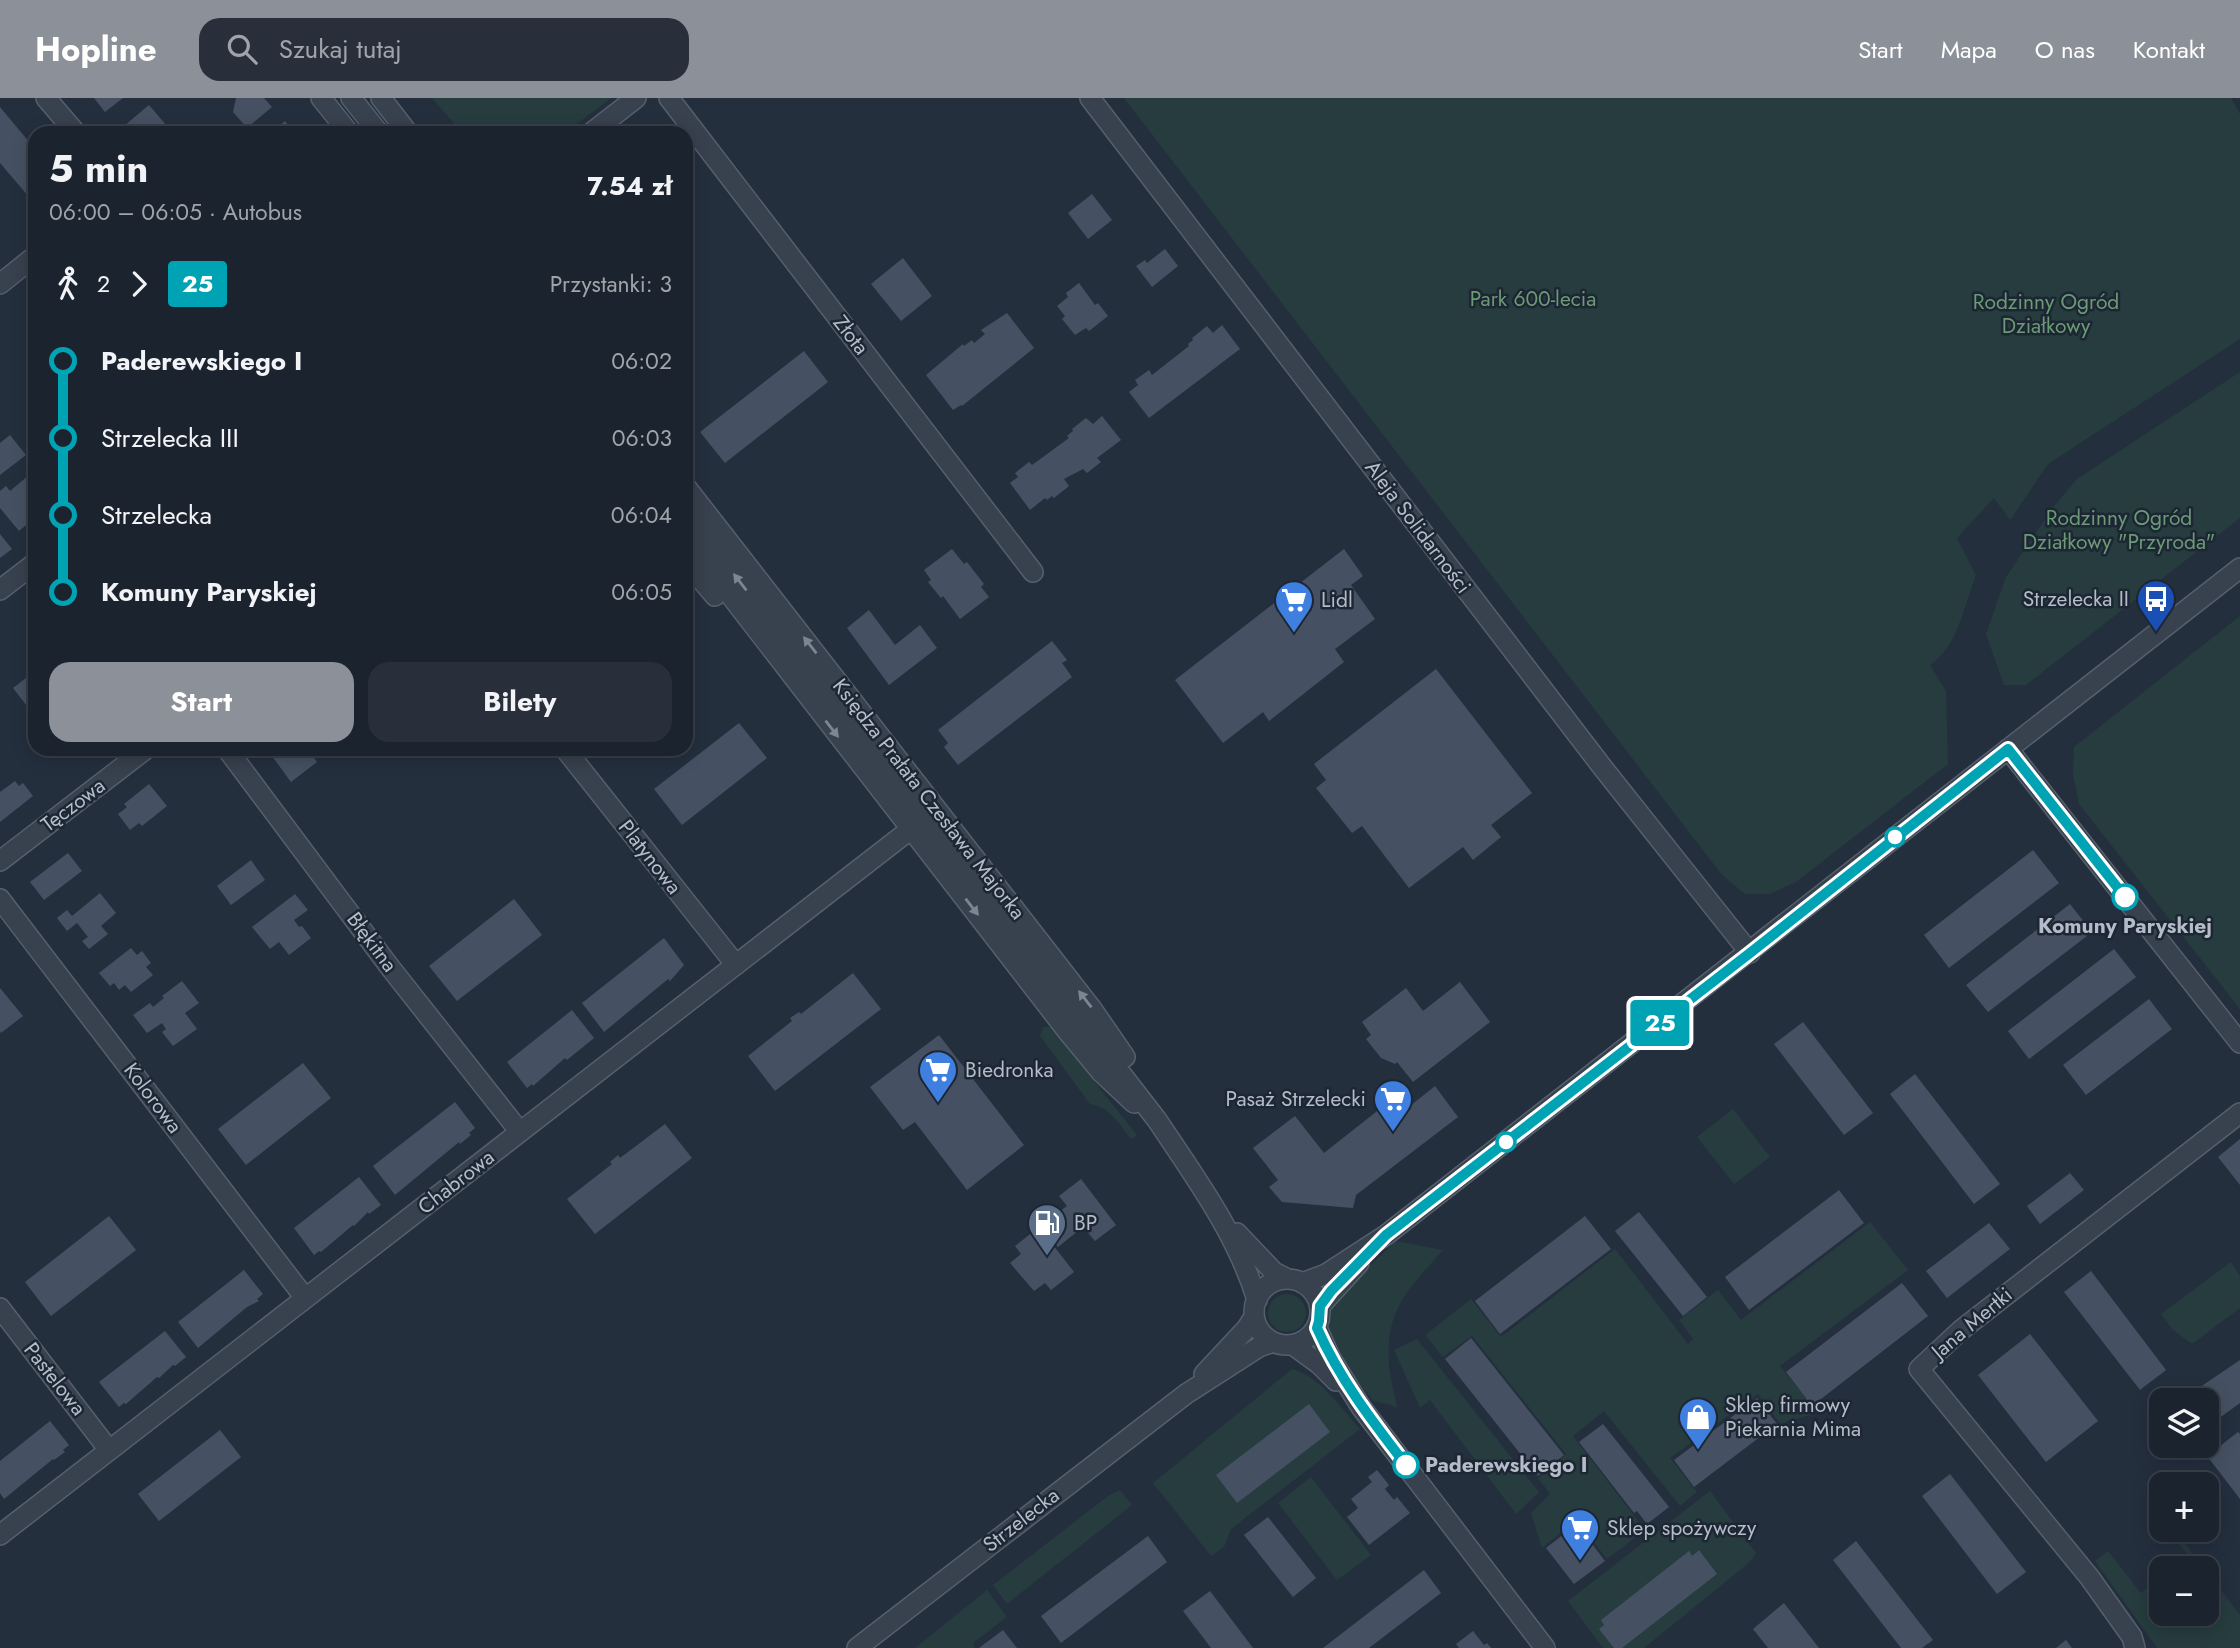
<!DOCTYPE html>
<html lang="pl">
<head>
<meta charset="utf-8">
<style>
	body { margin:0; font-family:Jost,sans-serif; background:#282f3a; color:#f1f3f6; height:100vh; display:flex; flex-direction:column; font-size:26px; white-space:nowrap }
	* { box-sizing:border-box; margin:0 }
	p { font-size:23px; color:#a0a4aa }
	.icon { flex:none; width:38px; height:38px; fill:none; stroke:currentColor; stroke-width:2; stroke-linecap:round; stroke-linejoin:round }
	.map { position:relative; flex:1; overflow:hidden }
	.sheet { position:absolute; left:28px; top:28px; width:665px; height:630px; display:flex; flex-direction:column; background:#1b232e; border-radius:21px; box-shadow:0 4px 18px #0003,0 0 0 2px #39404a }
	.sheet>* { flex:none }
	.badge { padding:0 14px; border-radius:5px; font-size:24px; line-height:46px }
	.tools { position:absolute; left:2149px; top:1290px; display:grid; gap:14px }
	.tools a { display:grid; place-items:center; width:70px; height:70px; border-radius:14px; background:#1b232e; box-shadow:0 4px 18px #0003,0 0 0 2px #39404a; font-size:35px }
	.map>.badge { position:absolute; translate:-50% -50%; box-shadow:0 0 0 4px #fff }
	.legs { display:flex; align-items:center; gap:10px; height:77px; padding:0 21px; font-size:23px }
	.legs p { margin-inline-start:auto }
	.headline { display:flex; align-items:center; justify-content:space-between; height:119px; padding:0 21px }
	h1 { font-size:38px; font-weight:700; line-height:52px }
	.cta { display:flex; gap:14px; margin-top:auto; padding:14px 21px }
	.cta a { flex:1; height:80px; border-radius:21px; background:#8c9099; color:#fff; font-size:28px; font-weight:700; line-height:80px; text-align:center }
	.cta a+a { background:#282f3a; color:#f1f3f6 }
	ul { padding:0 21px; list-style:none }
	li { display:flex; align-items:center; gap:24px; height:77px; font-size:26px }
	li i { display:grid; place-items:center; width:10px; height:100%; margin:0 9px; background:currentColor }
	li i::after { content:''; width:18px; height:18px; margin:-9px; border:5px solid; border-radius:50%; background:#1b232e }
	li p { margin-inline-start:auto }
	li:first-child i { background:linear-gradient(#0000 50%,currentColor 0) }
	li:last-child i { background:linear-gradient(currentColor 50%,#0000 0) }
	header { display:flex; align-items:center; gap:42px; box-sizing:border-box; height:98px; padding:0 35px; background:#8c9099; color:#fff }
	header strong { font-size:33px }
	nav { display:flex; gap:38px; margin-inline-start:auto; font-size:24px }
	.search { width:490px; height:63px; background:#282f3a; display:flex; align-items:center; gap:18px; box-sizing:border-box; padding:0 24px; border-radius:21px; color:#a0a4aa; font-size:26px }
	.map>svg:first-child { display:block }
	.green { fill:#263c3f }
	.building { fill:#455162 }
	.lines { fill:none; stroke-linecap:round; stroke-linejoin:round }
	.minor-casing { stroke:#565f6c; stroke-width:22 }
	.minor { stroke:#38414e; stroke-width:19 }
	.oneway { fill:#7c8592 }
	.line-1-casing { stroke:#fff; stroke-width:16 }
	.line-1 { stroke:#00a3b4; stroke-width:10 }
	.stop-1-dot { fill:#fff; stroke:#00a3b4; stroke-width:3.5 }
	.labels { text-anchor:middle; stroke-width:5; stroke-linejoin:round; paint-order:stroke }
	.park-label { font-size:21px; fill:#6b9a76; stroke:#1d2633 }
	.street-label { font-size:21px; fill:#b4bcc9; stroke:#1d2633 }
	.poi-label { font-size:21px; fill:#b4bcc9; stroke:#1d2633; text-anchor:start }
	.stop-label { font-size:21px; font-weight:bold; fill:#b4bcc9; stroke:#1d2633 }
</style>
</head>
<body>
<header>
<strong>Hopline</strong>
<div class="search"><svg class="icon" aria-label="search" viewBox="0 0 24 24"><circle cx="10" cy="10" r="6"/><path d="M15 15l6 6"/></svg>Szukaj tutaj</div>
<nav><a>Start</a><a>Mapa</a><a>O nas</a><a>Kontakt</a></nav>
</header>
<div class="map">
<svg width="2240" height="1550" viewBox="0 0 2240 1550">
	<rect width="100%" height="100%" fill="#242f3e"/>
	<path class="green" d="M432,0H611L565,35H462Z
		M1124,0H2231L2240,16V241L2048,366L2010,422L1994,400L1957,440L1976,477C1964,507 1958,549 1930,567L1946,593L1948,666L1796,784L1770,796H1745L1722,777Z
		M2240,274V420L2026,587H2004L1986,536L2006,479L2054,408L2077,381Z
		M2240,518V911L2079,706L2073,676L2074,649Z
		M1043,929H1051L1137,1037L1131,1041C1119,1026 1111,1010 1090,1006L1040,938Z
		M1733,1011L1770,1059L1734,1086L1697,1039Z
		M1870,1124L1908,1172L1780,1268L1818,1315L1788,1323L1781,1327L1758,1296L1670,1360L1697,1394L1680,1408L1604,1313L1573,1338L1645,1432L1607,1461L1576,1422L1542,1450L1531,1415L1550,1396L1538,1380L1566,1356L1472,1238L1443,1259L1425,1237L1471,1201L1501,1239L1615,1151L1688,1246L1693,1241L1679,1222L1718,1192L1741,1222Z
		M1396,1143L1443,1152C1409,1191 1385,1210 1389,1267C1390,1281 1395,1296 1397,1310L1388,1306L1373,1303L1328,1244L1325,1225L1330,1205Z
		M2231,1164L2240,1178V1210L2192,1246L2172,1231L2161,1216Z
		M1268 1215a19 19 0 1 1 38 0a19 19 0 1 1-38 0Z
		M1417,1241L1539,1394L1516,1416L1430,1302L1420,1310L1394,1252Z
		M1292,1271C1320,1278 1341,1310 1360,1331L1231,1431L1224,1449L1211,1458L1153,1385Z
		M1311,1379L1371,1457L1337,1482L1278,1405Z
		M1120,1392L1132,1407L1007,1506L993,1487L1108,1398Z
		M1710,1393L1756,1455L1750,1464L1644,1550H1603L1568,1503Z
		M2167,1432H2174L2204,1470H2172L2188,1457Z
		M2108,1453L2141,1495L2161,1479V1516H2207V1474L2240,1517V1550H2157L2095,1463Z
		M987,1492L1007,1519L973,1545L975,1550H915Z"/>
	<path class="building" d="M94,0H123L105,14Z
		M236,0H264L272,9L247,30L233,14Z
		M149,7L173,35H120L118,33Z
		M0,9L35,51V106L0,65Z
		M285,23L295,35H271Z
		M1092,96L1112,122L1088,141L1068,115Z
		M686,107L695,118L686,125Z
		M1165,151L1178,168L1152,189L1136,168L1145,162L1147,165Z
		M903,160L932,198L901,223L871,186Z
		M1079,185L1095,207L1098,205L1108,218L1089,233L1086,230L1075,237L1062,221L1065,218L1057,208L1068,199L1066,195Z
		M1007,215L1034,250L962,308L961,307L953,312L926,277L963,246L964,248L972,242L974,245L985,236L981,232Z
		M1222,227L1240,251L1149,320L1129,294L1138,287L1135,282L1149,272L1152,277L1189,248L1188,246L1193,242L1192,240L1207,228L1213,235Z
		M804,253L828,284L725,365L700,334Z
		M1102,318L1121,342L1097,360L1101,364L1087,375L1083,371L1064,381L1069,388L1054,400L1052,398L1047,402L1045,400L1030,412L1010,385L1018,379L1015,375L1029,364L1032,367L1069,340L1067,338L1073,333L1072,331L1086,320L1093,326Z
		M10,337L26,357L0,377V345Z
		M35,372V420L19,433L0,410V393L6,388L10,393Z
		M0,436L12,451L0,460Z
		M952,451L964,466L967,464L984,486L981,489L989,499L960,521L943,498L941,500L928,484L931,482L924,472Z
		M1344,451L1363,478L1351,487L1375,521L1335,551L1344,564L1269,623L1263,614L1223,645L1175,582Z
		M869,512L895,547L920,527L937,550L889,587L847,530Z
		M1052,543L1067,562L1062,565L1072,579L958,667L944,649L948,645L938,632Z
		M1436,571L1532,695L1491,727L1501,739L1473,762L1463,749L1409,790L1362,728L1352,735L1316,690L1326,682L1314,666Z
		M35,573V608L30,612L13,590Z
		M739,625L767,660L682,727L654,691Z
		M273,651H308L317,664L291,684L269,654Z
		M15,683L19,688L23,685L33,698L0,724V694Z
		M149,686L167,708L142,728L139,725L130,732L118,716L127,709L124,706Z
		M2033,752L2059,785L1949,870L1924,837Z
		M68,755L82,773L44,802L30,784Z
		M251,762L265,782L231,807L217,788Z
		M100,795L116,815L101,828L108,836L89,851L82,843L88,839L77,825L67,833L57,820L67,812L72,818Z
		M295,796L308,812L294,822L299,829L302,828L311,840L289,857L279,844L270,851L252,829Z
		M514,801L542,837L457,903L429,868Z
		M2070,806L2092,834L1988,914L1966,887Z
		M664,840L684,867L670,883L668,881L604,934L582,905Z
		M131,850L137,857L142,853L151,865L146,869L153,877L131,894L125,887L119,892L114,885L110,888L99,875Z
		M2114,851L2136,879L2029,961L2008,933Z
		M853,875L881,911L775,993L748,958L792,923L790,920L799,914L801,916Z
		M182,883L199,905L185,915L197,931L173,948L162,934L166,931L162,925L147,935L133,917L150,905L153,909L164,900L162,898Z
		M1460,884L1490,924L1413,984L1397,964L1395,966L1381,960L1366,941L1371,937L1362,924L1406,890L1423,913Z
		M0,890L23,918L1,935L0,933Z
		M2149,901L2172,931L2086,997L2063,967Z
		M572,912L594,940L567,962L565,960L533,988L532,986L527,990L507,964Z
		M1803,924L1873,1015L1844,1037L1774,946Z
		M939,937L1024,1047L967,1092L915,1024L903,1032L870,989Z
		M303,965L331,1000L246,1067L218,1031Z
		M1915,976L2000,1086L1974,1106L1890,996Z
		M1435,988L1458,1019L1356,1097L1353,1110L1282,1104L1269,1089L1278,1082L1253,1050L1295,1018L1324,1055L1395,999L1405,1012Z
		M455,1004L475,1030L469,1035L471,1037L460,1046L459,1044L395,1097L373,1068Z
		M665,1026L692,1060L595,1136L567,1101L612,1066L610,1064L618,1057L620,1060Z
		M2240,1041V1087L2218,1059Z
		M2070,1075L2084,1092L2040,1126L2027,1108Z
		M359,1079L381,1107L369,1116L368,1114L354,1128L353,1127L321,1154L319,1153L314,1157L294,1130Z
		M1081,1081L1116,1127L1095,1143L1083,1129L1058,1149L1041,1127L1067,1108L1059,1098Z
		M1839,1092L1864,1125L1749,1212L1725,1179Z
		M1639,1114L1707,1199L1683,1218L1615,1133Z
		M109,1118L136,1152L51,1218L25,1184Z
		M1585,1118L1611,1151L1500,1236L1475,1203Z
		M1989,1125L2010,1151L1947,1200L1926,1173Z
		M1039,1129L1074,1174L1051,1192L1045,1185L1034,1193L1010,1165L1021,1156L1015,1148Z
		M244,1172L263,1196L257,1201L259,1203L247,1209L198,1250L178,1224Z
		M2091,1173L2166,1272L2140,1292L2064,1194Z
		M1902,1185L1928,1218L1812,1308L1786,1274Z
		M165,1233L186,1259L175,1268L173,1267L159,1280L157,1279L126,1306L124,1305L119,1309L99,1284Z
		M2030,1236L2098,1323L2046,1364L1978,1277Z
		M1471,1240L1564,1357L1538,1378L1445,1261Z
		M2240,1262V1305L2207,1329V1302H2181Z
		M1757,1300L1777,1326L1694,1389L1674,1362Z
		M1309,1306L1330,1334L1237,1405L1216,1377Z
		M50,1323L69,1347L63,1352L65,1354L54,1362L53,1361L4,1401L0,1395V1363Z
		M1603,1326L1669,1409L1647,1426L1637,1413L1634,1415L1579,1344Z
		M220,1332L241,1359L159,1423L138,1396Z
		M2238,1334L2240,1336V1401L2207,1358Z
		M1377,1372L1389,1387L1385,1391L1394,1402L1397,1399L1410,1415L1369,1447L1347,1419L1358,1410L1351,1401L1372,1384L1368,1379Z
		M1950,1376L2026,1474L1997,1496L1922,1398Z
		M1268,1419L1316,1480L1293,1499L1244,1437Z
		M1577,1426L1605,1463L1574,1486L1546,1450Z
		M1148,1438L1167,1464L1061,1545L1041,1518Z
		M1856,1443L1933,1542L1922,1550H1901L1833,1462Z
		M1699,1452L1717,1476L1622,1550H1614L1599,1531L1604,1527L1601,1522L1689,1453L1692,1458Z
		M1424,1472L1441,1495L1369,1550H1323Z
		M1210,1493L1253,1550H1211L1183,1513Z
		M1784,1505L1819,1550H1768L1753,1531Z
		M1003,1532L1017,1550H979Z
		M1473,1533L1484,1547L1487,1545L1491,1550H1459L1456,1546Z
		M2066,1542L2072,1550H2056Z"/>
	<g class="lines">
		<defs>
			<path id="minor" d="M46,0L76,35
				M321,0L349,35
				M351,0L379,35
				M381,0L408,35
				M669,0L1033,474
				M1090,0L1603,670L1750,855
				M591,35L636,0
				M0,186L35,158
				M686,389L1092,911L1125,959
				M686,414L1157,1022C1195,1079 1237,1136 1257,1202
				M686,440L1068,934L1101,974L1134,1005
				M686,464L715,498
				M0,492L35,465
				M227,651L389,868L520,1034
				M565,651L736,867
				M2008,651L2240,945
				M0,763L146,651
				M0,801L305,1200
				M1237,1135L1274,1174L1288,1181
				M1254 1214a33 33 0 1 1 66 0a33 33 0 1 1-66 0Z
				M1302,1185L1326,1176L1386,1137L2240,470
				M1320,1208L1359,1165
				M0,1210L109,1352
				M1317,1230L1330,1259L1361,1309L1545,1550
				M1293,1247L1319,1266L1336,1283
				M1204,1276L1247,1230L1254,1219
				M0,1437L911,731
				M857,1550L1186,1296L1259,1249L1273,1244
				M2135,1550L2132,1539L2090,1480L1919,1271L1961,1232L2240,1015"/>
		</defs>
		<use href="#minor" class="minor-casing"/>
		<use href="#minor" class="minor"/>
	</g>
	<defs><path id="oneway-solid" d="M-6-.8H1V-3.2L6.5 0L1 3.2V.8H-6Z" transform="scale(1.75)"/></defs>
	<g class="oneway">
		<use href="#oneway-solid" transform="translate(740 484) rotate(-128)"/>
		<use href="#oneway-solid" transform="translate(810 547) rotate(-128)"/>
		<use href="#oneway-solid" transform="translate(832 631) rotate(52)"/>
		<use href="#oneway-solid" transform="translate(972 809) rotate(52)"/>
		<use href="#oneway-solid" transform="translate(1085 901) rotate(-128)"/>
	</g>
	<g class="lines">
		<defs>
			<path id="line-1" d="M1406,1367C1372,1323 1339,1280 1317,1230L1319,1223L1320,1208L1331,1193L1386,1137L1750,855L2008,651L2125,799"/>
		</defs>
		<use href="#line-1" class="line-1-casing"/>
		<use href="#line-1" class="line-1"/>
	</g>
	<defs>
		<symbol id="bus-pin" viewBox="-11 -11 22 30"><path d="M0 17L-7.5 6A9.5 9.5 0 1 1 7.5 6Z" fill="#1a4fb4" stroke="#1d2633"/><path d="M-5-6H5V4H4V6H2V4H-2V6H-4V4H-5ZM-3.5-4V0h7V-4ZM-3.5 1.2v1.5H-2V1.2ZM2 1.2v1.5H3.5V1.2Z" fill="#fff"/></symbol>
		<symbol id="supermarket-pin" viewBox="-11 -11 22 30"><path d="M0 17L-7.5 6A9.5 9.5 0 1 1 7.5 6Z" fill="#3f7fe0" stroke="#1d2633"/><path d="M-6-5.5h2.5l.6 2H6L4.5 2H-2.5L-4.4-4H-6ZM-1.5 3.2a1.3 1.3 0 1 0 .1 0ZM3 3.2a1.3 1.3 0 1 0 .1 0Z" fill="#fff"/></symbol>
		<symbol id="fuel-pin" viewBox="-11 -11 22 30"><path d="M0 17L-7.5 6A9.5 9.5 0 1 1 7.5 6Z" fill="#5c6f8a" stroke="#1d2633"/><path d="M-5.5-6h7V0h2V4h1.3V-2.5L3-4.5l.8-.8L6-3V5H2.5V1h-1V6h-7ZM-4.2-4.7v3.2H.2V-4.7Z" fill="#fff"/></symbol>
		<symbol id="shop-pin" viewBox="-11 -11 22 30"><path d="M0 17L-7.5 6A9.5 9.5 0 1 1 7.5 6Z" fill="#3f7fe0" stroke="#1d2633"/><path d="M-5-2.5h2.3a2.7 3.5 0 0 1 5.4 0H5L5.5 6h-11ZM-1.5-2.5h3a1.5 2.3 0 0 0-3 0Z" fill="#fff"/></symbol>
	</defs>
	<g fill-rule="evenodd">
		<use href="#bus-pin" x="2134" y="479" width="44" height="60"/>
		<use href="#supermarket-pin" x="1272" y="480" width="44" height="60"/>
		<use href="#supermarket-pin" x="916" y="950" width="44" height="60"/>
		<use href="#supermarket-pin" x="1371" y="979" width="44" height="60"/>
		<use href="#fuel-pin" x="1025" y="1103" width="44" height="60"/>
		<use href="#shop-pin" x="1676" y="1297" width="44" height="60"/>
		<use href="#supermarket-pin" x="1558" y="1408" width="44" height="60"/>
	</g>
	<g class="stop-1-dot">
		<circle cx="1895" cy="739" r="9"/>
		<circle cx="2125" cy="799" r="12"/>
		<circle cx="1506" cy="1044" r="9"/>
		<circle cx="1406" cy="1367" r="12"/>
	</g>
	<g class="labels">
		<g class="park-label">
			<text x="1533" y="208">Park 600-lecia</text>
			<text x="2046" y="211">Rodzinny Ogród<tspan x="2046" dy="24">Działkowy</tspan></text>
			<text x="2119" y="427">Rodzinny Ogród<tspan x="2119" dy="24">Działkowy "Przyroda"</tspan></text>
		</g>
		<g class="street-label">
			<text transform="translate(851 237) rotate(52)" y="7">Złota</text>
			<text transform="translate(1418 429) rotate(53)" y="7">Aleja Solidarności</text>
			<text transform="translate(929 701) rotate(52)" y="7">Księdza Prałata Czesława Majorka</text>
			<text transform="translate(73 707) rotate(-37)" y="7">Tęczowa</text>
			<text transform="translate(650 759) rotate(52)" y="7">Platynowa</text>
			<text transform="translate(372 844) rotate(53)" y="7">Błękitna</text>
			<text transform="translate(153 1000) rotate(53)" y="7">Kolorowa</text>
			<text transform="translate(456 1084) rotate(-38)" y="7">Chabrowa</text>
			<text transform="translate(1972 1225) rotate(-40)" y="7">Jana Mertki</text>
			<text transform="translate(55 1281) rotate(52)" y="7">Pastelowa</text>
			<text transform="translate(1021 1422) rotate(-38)" y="7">Strzelecka</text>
		</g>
		<g class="poi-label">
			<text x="2129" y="508" text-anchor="end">Strzelecka II</text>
			<text x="1321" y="509">Lidl</text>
			<text x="965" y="979">Biedronka</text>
			<text x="1366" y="1008" text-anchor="end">Pasaż Strzelecki</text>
			<text x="1074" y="1132">BP</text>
			<text x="1725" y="1314">Sklep firmowy<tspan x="1725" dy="24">Piekarnia Mima</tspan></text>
			<text x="1607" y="1437">Sklep spożywczy</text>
		</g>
		<g class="stop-label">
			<text x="2125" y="835">Komuny Paryskiej</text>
			<text x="1425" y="1374" text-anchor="start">Paderewskiego I</text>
		</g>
	</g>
</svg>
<div class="tools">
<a><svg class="icon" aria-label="layers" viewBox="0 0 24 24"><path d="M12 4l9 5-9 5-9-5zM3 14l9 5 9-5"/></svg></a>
<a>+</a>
<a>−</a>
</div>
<b class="badge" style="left:1660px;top:925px;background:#00a3b4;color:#fff">25</b>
<section class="sheet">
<div class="headline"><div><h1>5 min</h1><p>06:00 – 06:05 · Autobus</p></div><b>7.54 zł</b></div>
<div class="legs"><svg class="icon" aria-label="walk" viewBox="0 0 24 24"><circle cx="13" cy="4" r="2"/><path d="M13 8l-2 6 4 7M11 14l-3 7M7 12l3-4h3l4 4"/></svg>2<svg class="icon" aria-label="forward" viewBox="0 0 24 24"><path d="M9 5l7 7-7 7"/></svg><b class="badge" style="background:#00a3b4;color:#fff">25</b><p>Przystanki: 3</p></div>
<ul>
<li><i style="color:#00a3b4"></i><b>Paderewskiego I</b><p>06:02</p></li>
<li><i style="color:#00a3b4"></i><span>Strzelecka III</span><p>06:03</p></li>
<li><i style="color:#00a3b4"></i><span>Strzelecka</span><p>06:04</p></li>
<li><i style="color:#00a3b4"></i><b>Komuny Paryskiej</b><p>06:05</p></li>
</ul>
<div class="cta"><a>Start</a><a>Bilety</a></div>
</section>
</div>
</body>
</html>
